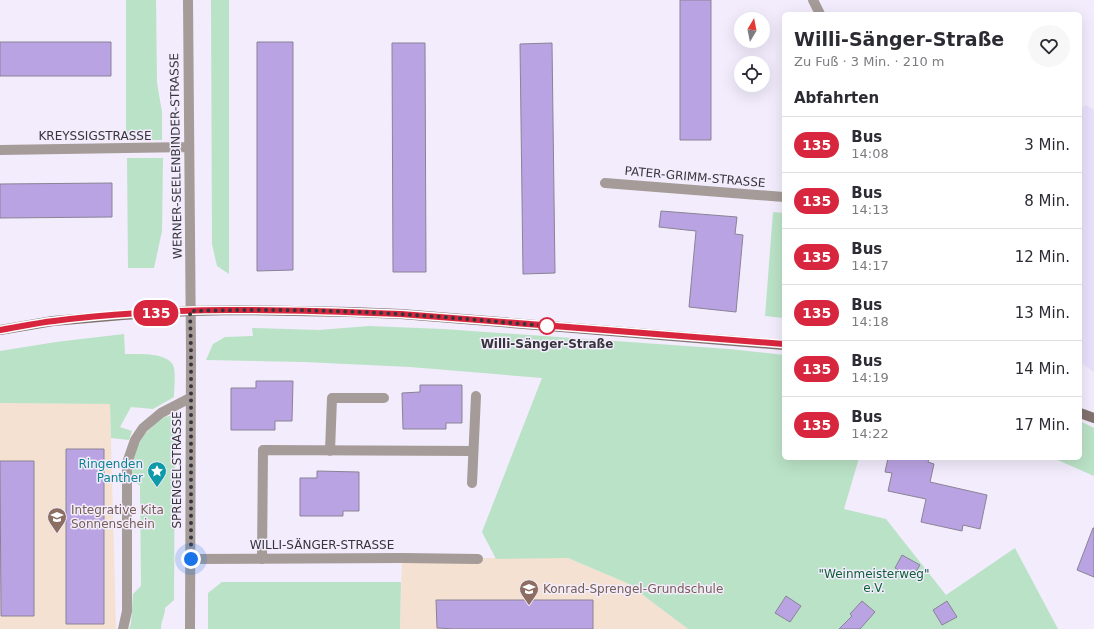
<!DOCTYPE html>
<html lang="de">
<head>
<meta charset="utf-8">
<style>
	body { margin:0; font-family:"DejaVu Sans",sans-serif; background:#f7f7f7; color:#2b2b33; height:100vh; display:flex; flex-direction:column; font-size:15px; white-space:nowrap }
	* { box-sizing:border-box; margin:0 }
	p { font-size:13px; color:#7c7c81 }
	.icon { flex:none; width:22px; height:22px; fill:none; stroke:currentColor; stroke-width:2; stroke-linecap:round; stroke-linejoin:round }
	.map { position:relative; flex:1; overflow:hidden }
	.panel { position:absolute; left:782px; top:12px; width:300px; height:448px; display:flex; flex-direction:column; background:#fff; border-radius:6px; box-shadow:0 4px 16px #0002 }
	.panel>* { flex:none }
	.badge { padding:0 8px; border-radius:13px; font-size:14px; line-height:26px }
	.needle { width:26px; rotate:10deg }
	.tools { position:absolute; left:734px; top:12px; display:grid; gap:8px }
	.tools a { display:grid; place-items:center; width:36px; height:36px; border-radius:50%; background:#fff; box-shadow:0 4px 16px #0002; font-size:20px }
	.you { position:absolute; width:20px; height:20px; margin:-10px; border:3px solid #fff; border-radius:50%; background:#1a73e8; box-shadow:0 0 0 6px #1a73e833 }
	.map>.badge { position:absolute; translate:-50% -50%; box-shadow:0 0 0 2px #fff }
	h2 { padding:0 12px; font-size:15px; line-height:36px }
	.round { display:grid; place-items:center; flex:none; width:42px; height:42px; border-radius:21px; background:#f7f7f7 }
	.overview { display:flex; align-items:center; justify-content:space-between; height:68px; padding:0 12px }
	h1 { font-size:19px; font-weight:700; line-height:30px }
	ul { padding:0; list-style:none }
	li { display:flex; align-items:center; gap:12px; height:56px; padding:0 12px; border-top:1px solid #e1e1e2 }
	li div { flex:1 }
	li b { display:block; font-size:15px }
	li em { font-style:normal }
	li .badge { min-width:44px; font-weight:700; text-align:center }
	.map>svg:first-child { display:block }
	.built { fill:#e9e0fb }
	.education { fill:#f5e1d2 }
	.green { fill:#bae2c6 }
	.building { fill:#baa3e2; stroke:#898395 }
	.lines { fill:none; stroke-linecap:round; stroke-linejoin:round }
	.service { stroke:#a59b98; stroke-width:10 }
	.minor { stroke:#a59b98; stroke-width:10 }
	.secondary { stroke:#81736f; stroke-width:10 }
	.line-casing { stroke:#fff; stroke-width:9 }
	.line { stroke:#d7263d; stroke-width:6 }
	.walk { stroke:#37343c; stroke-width:4; stroke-dasharray:0 7.2 }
	.stop-dot { fill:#fff; stroke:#d7263d; stroke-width:2 }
	.labels { text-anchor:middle; stroke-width:3; stroke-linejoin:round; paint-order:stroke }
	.street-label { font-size:12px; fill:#37343c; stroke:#f2ecfc }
	.stop-label { font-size:12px; font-weight:bold; fill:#37343c; stroke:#f2ecfc }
	.culture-label { font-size:12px; fill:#0d838f; stroke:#f2ecfc; text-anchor:end }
	.education-label { font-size:12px; fill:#785e54; stroke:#f2ecfc; text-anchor:start }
	.park-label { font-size:12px; fill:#0e5e36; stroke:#f2ecfc }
</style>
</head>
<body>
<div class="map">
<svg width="1094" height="629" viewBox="0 0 1094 629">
	<rect width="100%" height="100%" fill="#f2ecfc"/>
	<path class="built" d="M1086,105L1094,110V372L1080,362V110Z"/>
	<path class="education" d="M0,403L110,404L116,629H0Z
		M402,558H568L627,583L688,629H400Z"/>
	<path class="green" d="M126,0H156L157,83L162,112V140H126Z
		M211,0H229V274L217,266L212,244Z
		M127,158H163L162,231L154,268H128Z
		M773,212L784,213V318L765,316Z
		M369,326L443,329L729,349L784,355V458H859L844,509L886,519L946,595L1015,548L1058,629H688L627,583L568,558L496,559L482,532L542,378L410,367L304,362L206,360L213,344L225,337L253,336L252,328L319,330Z
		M124,334L125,354C137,354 167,352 173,365C176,371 174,389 174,397L153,409L131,407L120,427L132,431L129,440L111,438L110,404L0,403V351L56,342Z
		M175,415L174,600L165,608C165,616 161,620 161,629H129L131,623L133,594L141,586L140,486L132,479C132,458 137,440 153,426C156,423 159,420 163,418C166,416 171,416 175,415Z
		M1080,421L1094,428V476L1053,458H1080Z
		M222,582H401L400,629H208V593Z"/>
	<path class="building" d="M680,0H711V140H680Z
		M0,42H111V76H0Z
		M257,42H293V270L257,271Z
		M392,43H425L426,272H393Z
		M552,43L555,273L523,274L520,44Z
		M112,183V217L0,218V184Z
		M661,211L737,217L735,234L743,235L736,312L689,307L696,231L659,227Z
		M256,381H293L292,421H275V430H231V388H256Z
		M420,385H462V423H446V429H403L402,393L420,392Z
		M66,449H104V624H66Z
		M888,458H929L928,462L934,464L930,482L987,495L980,529L963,525L962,531L921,522L926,499L888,491L892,473L885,472Z
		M0,461H34V616H1Z
		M317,471L359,472V511H343V516H300V478H317Z
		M1093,528H1094V577L1077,570Z
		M902,555L920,565L912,578L895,568Z
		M786,596L801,606L790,622L775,613Z
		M436,600H593V629H455L437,628Z
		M862,601L875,612L860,629H839L852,616L850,614Z
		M947,601L957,617L942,625L933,610Z"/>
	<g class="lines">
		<path class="service" d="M330,451L332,398H384
			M472,483L476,396
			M262,559L263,450L473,451"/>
		<path class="minor" d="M188,0L191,352L190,629
			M813,0L820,14
			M0,150L189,147
			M605,183L784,197
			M191,559L402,558L478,559
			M123,629L127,611V463L135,440L143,428L161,413L190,398"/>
		<path class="secondary" d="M0,330L53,321L123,315L190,311L236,310L351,312L401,314L784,345
			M1080,413L1094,418"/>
	</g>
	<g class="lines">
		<defs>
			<path id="line" d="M0,330C18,327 36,323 54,321C168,306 285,309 401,314L784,344"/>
		</defs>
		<use href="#line" class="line-casing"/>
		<use href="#line" class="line"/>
		<path class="walk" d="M191,559V352L190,311C260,309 330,310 399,314C449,317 498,322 548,326H547"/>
	</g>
	<defs>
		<symbol id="sight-pin" viewBox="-11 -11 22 30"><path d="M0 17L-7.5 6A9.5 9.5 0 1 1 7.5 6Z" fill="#0f9aa8" stroke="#f2ecfc"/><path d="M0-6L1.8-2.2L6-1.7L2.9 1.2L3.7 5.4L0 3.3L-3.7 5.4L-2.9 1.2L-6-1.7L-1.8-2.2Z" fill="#fff"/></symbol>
		<symbol id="school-pin" viewBox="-11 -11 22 30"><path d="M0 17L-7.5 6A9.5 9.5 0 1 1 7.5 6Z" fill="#8d6e63" stroke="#f2ecfc"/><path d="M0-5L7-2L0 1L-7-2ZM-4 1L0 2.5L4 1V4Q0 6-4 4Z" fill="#fff"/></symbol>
	</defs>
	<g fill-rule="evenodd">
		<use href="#sight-pin" x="146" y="460" width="22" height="30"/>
		<use href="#school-pin" x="46" y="506" width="22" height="30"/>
		<use href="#school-pin" x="518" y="578" width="22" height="30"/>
	</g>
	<circle class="stop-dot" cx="547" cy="326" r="8"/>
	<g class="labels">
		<g class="street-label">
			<text x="95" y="140">KREYSSIGSTRASSE</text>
			<text transform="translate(176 156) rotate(-91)" y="4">WERNER-SEELENBINDER-STRASSE</text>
			<text transform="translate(695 177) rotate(5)" y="4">PATER-GRIMM-STRASSE</text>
			<text transform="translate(177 470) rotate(-90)" y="4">SPRENGELSTRASSE</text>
			<text x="322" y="549">WILLI-SÄNGER-STRASSE</text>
		</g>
		<g class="stop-label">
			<text x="547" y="348">Willi-Sänger-Straße</text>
		</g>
		<g class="culture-label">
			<text x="143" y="468">Ringenden<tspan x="143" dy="14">Panther</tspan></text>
		</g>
		<g class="education-label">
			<text x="71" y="514">Integrative Kita<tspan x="71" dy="14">Sonnenschein</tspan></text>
			<text x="543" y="593">Konrad-Sprengel-Grundschule</text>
		</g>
		<g class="park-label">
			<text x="874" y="578">"Weinmeisterweg"<tspan x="874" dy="14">e.V.</tspan></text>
		</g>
	</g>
</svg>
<div class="tools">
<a><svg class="needle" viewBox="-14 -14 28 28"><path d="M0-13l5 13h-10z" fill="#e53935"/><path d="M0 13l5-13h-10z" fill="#7c7c81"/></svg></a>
<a><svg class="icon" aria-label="locate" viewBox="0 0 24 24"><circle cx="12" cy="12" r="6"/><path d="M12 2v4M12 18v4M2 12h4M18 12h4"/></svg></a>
</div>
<div class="you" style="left:191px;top:559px"></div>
<b class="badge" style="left:156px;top:313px;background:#d7263d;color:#fff">135</b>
<section class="panel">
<div class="overview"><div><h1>Willi-Sänger-Straße</h1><p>Zu Fuß · 3 Min. · 210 m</p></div><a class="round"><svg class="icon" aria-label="heart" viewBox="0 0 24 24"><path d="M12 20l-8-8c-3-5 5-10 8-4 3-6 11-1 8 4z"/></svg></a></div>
<h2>Abfahrten</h2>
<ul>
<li><span class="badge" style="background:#d7263d;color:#fff">135</span><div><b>Bus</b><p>14:08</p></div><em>3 Min.</em></li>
<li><span class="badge" style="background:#d7263d;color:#fff">135</span><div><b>Bus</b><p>14:13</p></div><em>8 Min.</em></li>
<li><span class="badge" style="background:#d7263d;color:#fff">135</span><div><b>Bus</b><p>14:17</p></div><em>12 Min.</em></li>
<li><span class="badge" style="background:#d7263d;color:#fff">135</span><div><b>Bus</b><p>14:18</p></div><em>13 Min.</em></li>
<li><span class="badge" style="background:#d7263d;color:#fff">135</span><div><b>Bus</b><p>14:19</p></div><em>14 Min.</em></li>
<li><span class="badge" style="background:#d7263d;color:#fff">135</span><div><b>Bus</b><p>14:22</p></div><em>17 Min.</em></li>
</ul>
</section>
</div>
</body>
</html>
